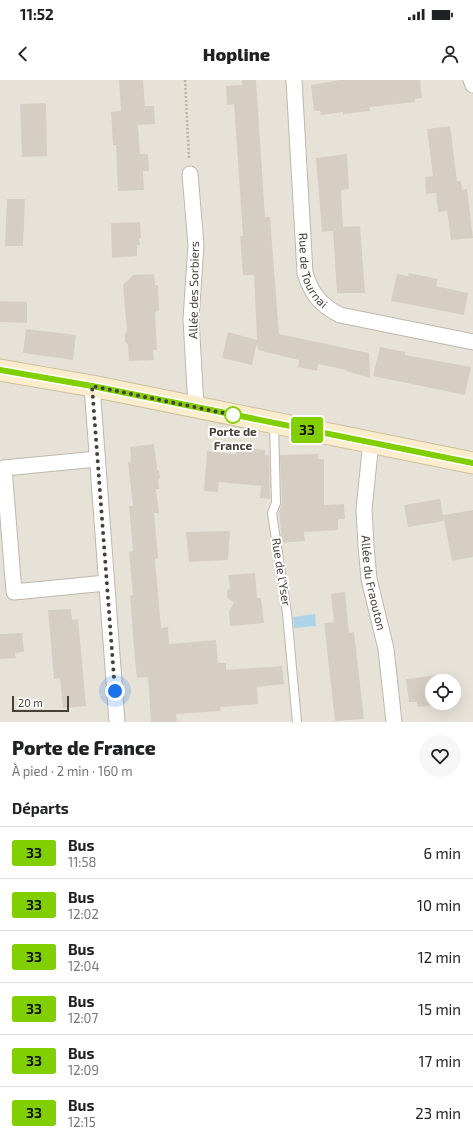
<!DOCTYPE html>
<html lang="fr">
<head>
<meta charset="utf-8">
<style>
	body { margin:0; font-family:"Exo 2",sans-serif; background:#f6f6f6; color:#202124; height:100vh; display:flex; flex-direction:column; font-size:15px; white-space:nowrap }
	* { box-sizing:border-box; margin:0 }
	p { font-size:13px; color:#757577 }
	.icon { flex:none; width:22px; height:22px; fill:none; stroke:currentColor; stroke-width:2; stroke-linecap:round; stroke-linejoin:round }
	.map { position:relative; height:642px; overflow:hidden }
	.side { display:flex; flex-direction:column; background:#fff; flex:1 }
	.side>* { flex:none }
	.badge { padding:0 8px; border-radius:3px; font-size:14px; line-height:26px }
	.buttons { position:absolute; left:425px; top:594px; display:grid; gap:8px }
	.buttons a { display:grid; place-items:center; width:36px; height:36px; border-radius:50%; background:#fff; box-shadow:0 4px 16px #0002; font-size:20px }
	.scale { position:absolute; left:12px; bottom:10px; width:57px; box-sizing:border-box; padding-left:4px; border:2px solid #464038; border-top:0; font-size:11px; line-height:14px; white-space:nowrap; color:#464038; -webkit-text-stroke:3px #fff; paint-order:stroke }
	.you { position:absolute; width:20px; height:20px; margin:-10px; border:3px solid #fff; border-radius:50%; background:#1a73e8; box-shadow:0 0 0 6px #1a73e833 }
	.map>.badge { position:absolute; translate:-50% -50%; box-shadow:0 0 0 2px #fff }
	h2 { padding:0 12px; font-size:15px; line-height:36px }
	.round { display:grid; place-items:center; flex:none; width:42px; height:42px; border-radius:21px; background:#f6f6f6 }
	.overview { display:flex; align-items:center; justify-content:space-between; height:68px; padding:0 12px }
	h1 { font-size:19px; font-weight:800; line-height:30px }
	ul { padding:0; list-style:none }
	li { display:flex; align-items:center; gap:12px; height:52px; padding:0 12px; border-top:1px solid #e0e0e0 }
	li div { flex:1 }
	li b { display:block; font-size:15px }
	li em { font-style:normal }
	li .badge { min-width:44px; font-weight:700; text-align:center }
	.status { display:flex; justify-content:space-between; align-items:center; height:28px; padding:0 20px; background:#fff; direction:ltr }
	.status svg { height:11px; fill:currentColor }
	header { display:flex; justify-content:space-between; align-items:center; height:52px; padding:0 12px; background:#fff; font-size:18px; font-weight:800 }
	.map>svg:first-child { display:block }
	.residential { fill:#e7e2d8; fill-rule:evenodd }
	.water { fill:#acd3ea }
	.building { fill:#d7cec3 }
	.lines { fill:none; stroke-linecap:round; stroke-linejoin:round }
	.lane-casing { stroke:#beb7ad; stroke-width:10 }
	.street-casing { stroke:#beb7ad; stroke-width:17 }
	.secondary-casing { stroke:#cec09d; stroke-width:23 }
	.path { stroke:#beb2a0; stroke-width:2.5; stroke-dasharray:2 2; stroke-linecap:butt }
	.lane { stroke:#fff; stroke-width:8 }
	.street { stroke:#fff; stroke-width:15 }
	.secondary { stroke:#faedcd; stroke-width:21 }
	.line-casing { stroke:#fff; stroke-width:9 }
	.line { stroke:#81cf00; stroke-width:6 }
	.walk { stroke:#464038; stroke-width:4; stroke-dasharray:0 7.2 }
	.stop-dot { fill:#fff; stroke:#81cf00; stroke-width:2 }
	.labels { text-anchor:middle; stroke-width:4; stroke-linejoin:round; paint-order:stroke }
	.street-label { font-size:12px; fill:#464038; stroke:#fff }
	.stop-label { font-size:12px; font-weight:bold; fill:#464038; stroke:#fff }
</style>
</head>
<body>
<div class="status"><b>11:52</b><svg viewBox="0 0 49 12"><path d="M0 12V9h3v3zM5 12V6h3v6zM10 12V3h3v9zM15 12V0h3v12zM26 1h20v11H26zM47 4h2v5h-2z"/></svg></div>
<header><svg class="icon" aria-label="back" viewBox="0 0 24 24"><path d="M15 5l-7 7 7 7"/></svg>Hopline<svg class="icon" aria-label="person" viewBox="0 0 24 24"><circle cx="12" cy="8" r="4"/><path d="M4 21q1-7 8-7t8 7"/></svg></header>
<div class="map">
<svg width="473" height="642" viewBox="0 0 473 642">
	<rect width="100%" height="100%" fill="#f3f0ea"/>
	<path class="residential" d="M0,0H473V642H0ZM432,601H454V623H432Z"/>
	<path class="water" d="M315,534L316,546L294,548L293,537Z"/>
	<path class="building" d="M119,0H143L145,26H154L155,44L138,45L140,74H148L149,91H143L144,110L118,111L116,65H113L111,32L121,31Z
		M242,0H256L265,137H270L279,254L369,273L370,298L346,291L347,290L318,284L317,291L298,287L299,280L258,270L257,263L252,285L222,278L228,252L257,260L254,195H243L240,156H243L234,24L227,25L226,6L242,5Z
		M340,0H420L422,18L415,19V22L370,27V31L343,34V32L321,35L320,31H314L311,5Z
		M46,23L47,76L22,77L20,24Z
		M450,46L457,101H461L462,110L467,109L473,158L451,160L447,131L438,132L436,113L426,114L425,97L433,96L427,49Z
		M347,74L349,109L341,110L343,147L360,146L365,213H337L333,151L322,152L316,78Z
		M7,119H25L23,166H5Z
		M140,142L141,158H139L140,165H137V176L112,178L111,143Z
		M409,193L438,199L436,206L468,213L464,235L391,221L397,194L408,196Z
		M154,194L155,205H158L159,231L155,232L157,270H153L154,280L129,281L128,265L125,262V254L127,251L123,205L133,195Z
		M0,221L27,222V243L0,242Z
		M26,249L76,255L73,280L23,273Z
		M380,267L405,272V275L471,287L465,315L373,296Z
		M154,364L157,389L159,391L160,398L158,400L159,409H156L159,433H154L158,478L155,479L161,548L168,547L169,564L216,560L218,583H226V590L282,586L284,604L257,607L258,624L220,627L221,631L176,634L177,642H151L148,597L137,598L135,581L130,516L133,515L129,472L133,471L129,426H133L128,382H131L130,367Z
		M236,367L265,370V375H269L270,419L260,418L261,406L219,402L218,412L204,411L207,371L236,374Z
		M318,374V379H324V425L344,424L345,439H338V450L304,452L305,461L282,463L279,431L282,423L280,375Z
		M440,419L444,441L408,447L404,425Z
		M473,430V477L452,481L443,435Z
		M230,451L228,480L189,482L186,452Z
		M255,493L257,518H261L264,543L230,546L229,531L234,523L227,517V511L230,508L228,495Z
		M345,512L349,553L354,552L364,639L335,641L324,543L334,542L331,514Z
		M71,529L72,540L78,539L86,626L63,628L60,598L54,599L48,530Z
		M22,553L24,572L15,573L16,578L0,579V554Z
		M438,595L439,601H432V623H442V624L418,627L417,622H409L406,599Z"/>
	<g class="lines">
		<defs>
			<path id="lane" d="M274,344L276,423L272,433L287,533L297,642"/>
			<g id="street">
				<path id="s1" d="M294,0L305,193C311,213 320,225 340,235L473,262"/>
				<path d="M471,0L473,5"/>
				<path d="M190,94L196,165L191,239L196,327"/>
				<path d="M92,306L117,642"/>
				<path id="s2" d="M371,362L364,429L366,466L369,499L386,569L394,642"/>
				<path d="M97,379L4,388L14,512L106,503"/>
			</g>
			<path id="secondary" d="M0,290L92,306L473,383"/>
		</defs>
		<use href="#lane" class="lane-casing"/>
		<use href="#street" class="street-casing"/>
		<use href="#secondary" class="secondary-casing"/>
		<path class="path" d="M185,0L189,78"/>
		<use href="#lane" class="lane"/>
		<use href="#street" class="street"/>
		<use href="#secondary" class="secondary"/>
	</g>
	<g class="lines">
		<defs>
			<path id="line" d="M0,290L92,306L473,383"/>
		</defs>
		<use href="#line" class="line-casing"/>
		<use href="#line" class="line"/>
		<path class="walk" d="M115,611L92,306L233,335"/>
	</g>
	<circle class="stop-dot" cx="233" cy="335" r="8"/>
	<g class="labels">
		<g class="street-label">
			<text dy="4" stroke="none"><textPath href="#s1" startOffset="193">Rue de Tournai</textPath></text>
			<text transform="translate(194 210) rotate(-89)" y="4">Allée des Sorbiers</text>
			<text transform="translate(281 492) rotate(81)" y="4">Rue de l'Yser</text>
			<text dy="4" stroke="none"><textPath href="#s2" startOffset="142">Allée du Fraouton</textPath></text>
		</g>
		<g class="stop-label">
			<text x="233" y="356">Porte de<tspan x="233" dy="14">France</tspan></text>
		</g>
	</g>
</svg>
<div class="buttons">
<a><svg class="icon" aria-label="locate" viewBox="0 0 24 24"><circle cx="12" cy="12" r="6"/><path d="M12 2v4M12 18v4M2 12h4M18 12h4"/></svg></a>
</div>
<div class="scale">20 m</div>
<div class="you" style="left:115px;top:611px"></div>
<b class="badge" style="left:307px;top:350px;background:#81cf00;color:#111">33</b>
</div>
<section class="side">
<div class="overview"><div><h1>Porte de France</h1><p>À pied · 2 min · 160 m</p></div><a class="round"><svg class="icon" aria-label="heart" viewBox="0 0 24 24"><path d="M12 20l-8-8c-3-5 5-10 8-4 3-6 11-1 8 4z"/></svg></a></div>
<h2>Départs</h2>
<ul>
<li><span class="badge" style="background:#81cf00;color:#111">33</span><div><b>Bus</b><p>11:58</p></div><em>6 min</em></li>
<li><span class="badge" style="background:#81cf00;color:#111">33</span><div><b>Bus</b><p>12:02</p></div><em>10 min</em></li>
<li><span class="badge" style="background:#81cf00;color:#111">33</span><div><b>Bus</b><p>12:04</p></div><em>12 min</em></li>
<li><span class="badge" style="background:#81cf00;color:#111">33</span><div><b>Bus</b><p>12:07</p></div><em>15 min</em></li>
<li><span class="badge" style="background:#81cf00;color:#111">33</span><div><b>Bus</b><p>12:09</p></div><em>17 min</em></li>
<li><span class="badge" style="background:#81cf00;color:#111">33</span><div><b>Bus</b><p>12:15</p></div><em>23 min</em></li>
</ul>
</section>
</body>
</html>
